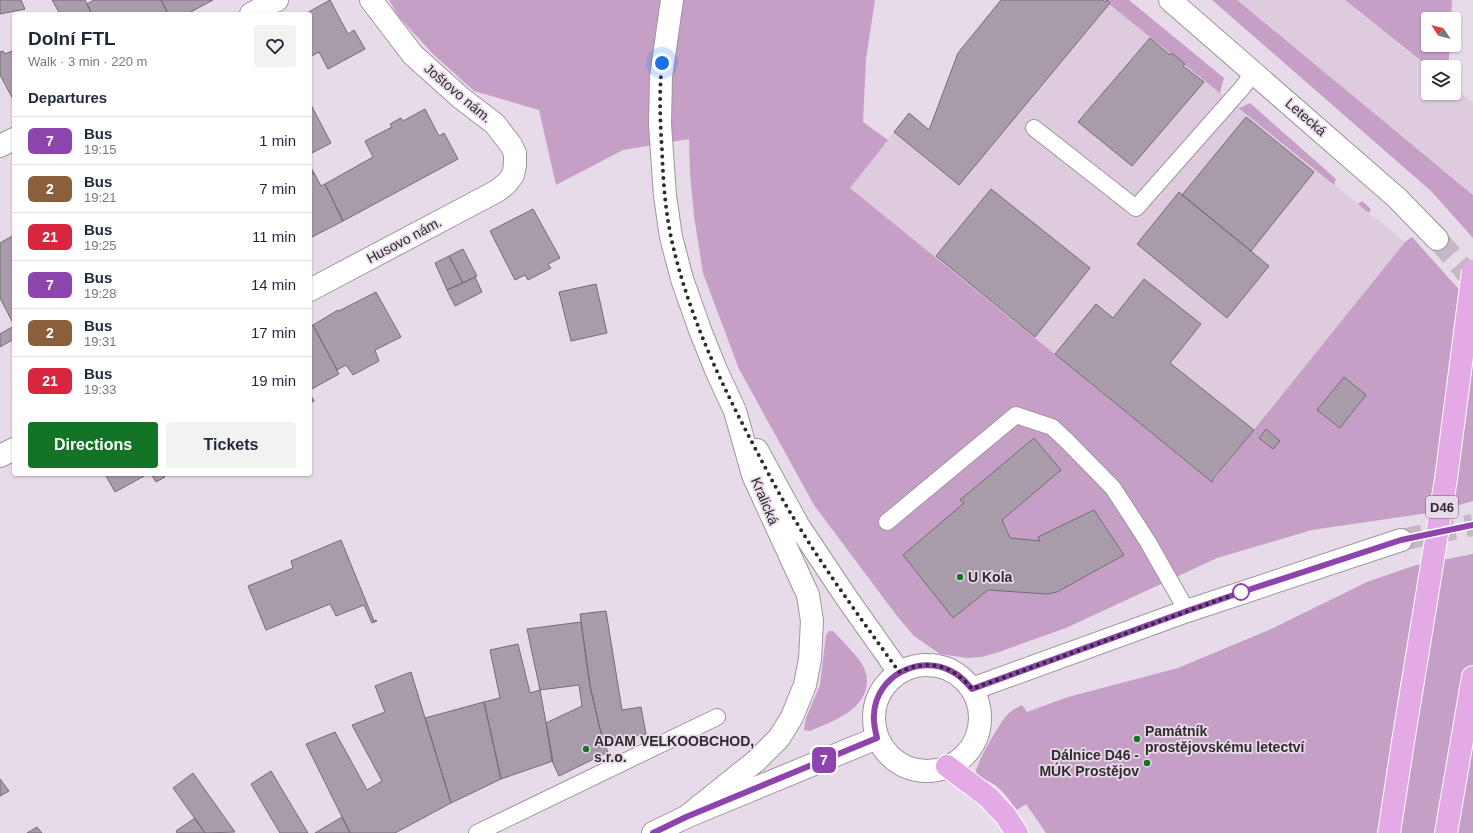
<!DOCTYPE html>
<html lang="en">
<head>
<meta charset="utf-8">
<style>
	body { margin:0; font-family:Helvetica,sans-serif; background:#f2f2f3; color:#1f2937; height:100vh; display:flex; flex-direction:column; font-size:15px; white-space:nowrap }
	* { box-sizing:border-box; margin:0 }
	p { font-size:13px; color:#747a83 }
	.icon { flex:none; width:22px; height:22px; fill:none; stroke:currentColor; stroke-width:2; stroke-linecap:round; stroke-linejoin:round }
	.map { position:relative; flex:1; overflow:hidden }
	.panel { position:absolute; left:12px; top:12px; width:300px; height:464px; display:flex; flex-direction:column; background:#fff; border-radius:4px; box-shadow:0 1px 3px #0004 }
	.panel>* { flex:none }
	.badge { padding:0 8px; border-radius:6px; font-size:14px; line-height:26px }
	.needle { width:26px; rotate:306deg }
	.fabs { position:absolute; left:1421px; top:12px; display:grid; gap:8px }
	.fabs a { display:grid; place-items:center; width:40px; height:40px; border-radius:4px; background:#fff; box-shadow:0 1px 3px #0004; font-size:20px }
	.you { position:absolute; width:20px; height:20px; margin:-10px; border:3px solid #fff; border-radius:50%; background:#1a73e8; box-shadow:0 0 0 6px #1a73e833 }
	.map>.badge { position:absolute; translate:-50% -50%; box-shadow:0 0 0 2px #fff }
	h2 { padding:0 16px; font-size:15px; line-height:36px }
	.round { display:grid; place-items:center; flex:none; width:42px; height:42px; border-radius:4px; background:#f2f2f3 }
	.overview { display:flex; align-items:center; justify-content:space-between; height:68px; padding:0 16px }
	h1 { font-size:19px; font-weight:700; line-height:30px }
	.primary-button { display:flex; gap:8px; margin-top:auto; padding:8px 16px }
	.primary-button a { flex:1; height:46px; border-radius:4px; background:#127424; color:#fff; font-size:16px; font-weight:700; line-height:46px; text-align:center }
	.primary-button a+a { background:#f2f2f3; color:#1f2937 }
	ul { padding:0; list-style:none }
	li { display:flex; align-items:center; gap:12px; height:48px; padding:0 16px; border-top:1px solid #e0e1e3 }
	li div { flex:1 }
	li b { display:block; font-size:15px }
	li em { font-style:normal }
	li .badge { min-width:44px; font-weight:700; text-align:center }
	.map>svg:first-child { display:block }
	.built { fill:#decbde }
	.green { fill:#c69fc7 }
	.building { fill:#a89ca8; stroke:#766a76 }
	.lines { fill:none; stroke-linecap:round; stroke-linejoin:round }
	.minor-tunnel { stroke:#c3b8c4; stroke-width:22; stroke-dasharray:22 11; stroke-linecap:butt }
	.secondary-tunnel { stroke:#c3b8c4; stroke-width:22; stroke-dasharray:22 11; stroke-linecap:butt }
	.service-casing { stroke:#a094a0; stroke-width:18 }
	.minor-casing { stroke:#a094a0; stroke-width:24 }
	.secondary-casing { stroke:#a094a0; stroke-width:24 }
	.motorway-casing { stroke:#fff; stroke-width:24 }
	.service { stroke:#fff; stroke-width:16 }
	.minor { stroke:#fff; stroke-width:22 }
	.secondary { stroke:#fff; stroke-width:22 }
	.motorway { stroke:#e3aae5; stroke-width:22 }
	.motorway-bridge-casing { stroke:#fff; stroke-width:24; stroke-linecap:butt }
	.motorway-bridge { stroke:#e3aae5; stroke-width:22 }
	.line-casing { stroke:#fff; stroke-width:9 }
	.line { stroke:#8e44ad; stroke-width:6 }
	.walk { stroke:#302b30; stroke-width:4; stroke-dasharray:0 7.2 }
	.poi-dot { fill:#127424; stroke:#e8dbe9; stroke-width:1.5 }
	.stop-dot { fill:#fff; stroke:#8e44ad; stroke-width:2 }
	.labels { text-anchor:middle; stroke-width:3.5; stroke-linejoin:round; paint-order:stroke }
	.shield { fill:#e8dbe9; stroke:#676068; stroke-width:1 }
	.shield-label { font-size:13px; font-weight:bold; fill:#302b30 }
	.street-label { font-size:14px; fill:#302b30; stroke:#e8dbe9 }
	.poi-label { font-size:14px; font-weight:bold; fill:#302b30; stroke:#e8dbe9; text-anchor:start }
</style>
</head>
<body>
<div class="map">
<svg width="1473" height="833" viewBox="0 0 1473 833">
	<rect width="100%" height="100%" fill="#e8dbe9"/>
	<path class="built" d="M1001,0H1104L1405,242L1212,483L849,188L909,113L930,129L958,53Z
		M1234,0H1345L1429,67L1428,93H1454V87L1473,103V194Z"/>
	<path class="green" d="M389,0H875L866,59L863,122L888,140L850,188L1212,482L1405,242L1412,237L1473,305V501L1435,512L1312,530L1217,558L1066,628L996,653L981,657L967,658L940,654L914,636L897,616L814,505L739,369L703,273L694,216L690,173L689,139L623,150L556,185L539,110L474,91L433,54L398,16Z
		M1104,0H1129L1224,78L1220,93L1239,108L1250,103L1336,179L1334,185L1358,204L1362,201L1371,209L1369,213Z
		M1212,0H1237L1473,195V238L1431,191Z
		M1345,0H1452L1451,19H1428V45H1450L1448,67H1429Z
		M1473,554V833H1046L1026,804L1017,810C1010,801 1004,792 995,785C989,781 980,779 976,772C976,764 1000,722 1007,715C1011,711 1016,708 1022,705L1027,712L1068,697L1178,668L1269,630L1367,582L1416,565Z
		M829,631H833C843,642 854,652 862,664C865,669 867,675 867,681C867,710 831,722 810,731L804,730L806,718L820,685L826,635Z"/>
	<path class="building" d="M0,0H21L25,9L0,14Z
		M52,0H85L92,14H60Z
		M94,0H161L168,14H92L87,4Z
		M161,0H213L187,14H168Z
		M330,0L348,34L354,30L365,49L328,69L319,52L310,57V14H305Z
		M1001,0H1103L1105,2L1107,0L1110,3L959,185L894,132L909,113L929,130L958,53Z
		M1150,38L1170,55L1172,53L1185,64L1183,66L1204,82L1132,166L1078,122Z
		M14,50V101L0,75V52L3,51L5,54Z
		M310,103L331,143L310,154Z
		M425,109L439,136L444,133L458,159L343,221L325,184L373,157L365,141L392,127L390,124L401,118L403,121Z
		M1246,117L1314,172L1251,251L1182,195Z
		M310,166L314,173L310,175Z
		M314,173L321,186L325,184L343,221L310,238V175Z
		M991,189L1090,268L1035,337L936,256Z
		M1179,192L1269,266L1227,318L1137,244Z
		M533,209L560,258L548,264L551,268L528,280L525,275L515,280L490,231Z
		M14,235V325L0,298V243Z
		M463,249L477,276L463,283L449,256Z
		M449,256L463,283L447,290L435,263Z
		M475,277L482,292L455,306L447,290Z
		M1144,279L1201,324L1170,363L1254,430L1214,478L1212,482L1055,354L1096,304L1113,318Z
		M596,284L607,333L571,341L559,292Z
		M376,292L401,337L375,350L379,361L353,375L346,365L337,370L313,325L338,310L339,311Z
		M313,325L339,374L310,390V327Z
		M14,326V339L0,347V334Z
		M1344,377L1366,395L1340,428L1317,410Z
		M310,394L314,401L310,403Z
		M1266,429L1280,441L1273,449L1259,438Z
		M1034,438L1061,470L1002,520L1010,538L1040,541L1038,537L1094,510L1124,555L1057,592L1047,594L988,590L953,618L903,555L964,503L960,500Z
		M105,474H148L115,492Z
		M151,474H163L165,477L156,482Z
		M341,540L374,621L376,620L377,621L372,623L364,605L336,616L330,604L266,630L248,586L293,568L291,561Z
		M606,611L622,710L641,707L646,734L603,742L590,686L580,614Z
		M581,622L590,686L603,742L608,752L559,776L552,761L546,723L582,706L579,685L540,690L527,629Z
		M518,644L530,693L540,690L553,761L501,779L484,702L500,698L490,650Z
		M411,672L451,803L395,833H350L306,744L335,732L367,790L382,781L352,725L385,712L375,686Z
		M484,702L501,779L451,803L425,718Z
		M271,771L308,833H280L251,784Z
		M193,773L235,832L205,833L173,788Z
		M0,779L9,791L0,796Z
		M342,817L350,833H315Z
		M195,818L205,833H177L176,831Z
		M37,827L42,833H27Z"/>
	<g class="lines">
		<path class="minor-tunnel" d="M1437,239L1473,280"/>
		<path class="secondary-tunnel" d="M1401,540L1473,525"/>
		<defs>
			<path id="service" d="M1034,128L1136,208L1242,88L1254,72
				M887,522L1016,415L1052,427L1067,441L1113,488L1148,542L1187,611
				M477,833L717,717"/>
			<path id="minor" d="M1170,0L1397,198L1437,239
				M251,14L277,0
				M0,146L14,139
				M310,290L497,191L506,184L513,175L515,165V153L511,145L495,124L461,98L413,55L371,0
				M0,456L14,449"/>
			<path id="secondary" d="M672,0L661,77L660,124L665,196L671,237L682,279L700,330L716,370L735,411L753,475L808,595L812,621L810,659L805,685L792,717L779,738L756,761L686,817
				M757,450L798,525L846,597L899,672
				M874 718a53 53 0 1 1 106 0a53 53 0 1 1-106 0Z
				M972,689L1187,611L1401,540
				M653,833L686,817L877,738"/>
			<path id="motorway" d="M947,766L988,797L1005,815L1017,833
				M1389,833L1403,742
				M1446,833L1473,677"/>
		</defs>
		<use href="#service" class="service-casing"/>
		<use href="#minor" class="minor-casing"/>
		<use href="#secondary" class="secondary-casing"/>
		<use href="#motorway" class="motorway-casing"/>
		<use href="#service" class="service"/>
		<use href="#minor" class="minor"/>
		<use href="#secondary" class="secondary"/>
		<use href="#motorway" class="motorway"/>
		<defs>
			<path id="motorway-bridge" d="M1403,742L1446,479L1473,271"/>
		</defs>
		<use href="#motorway-bridge" class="motorway-bridge-casing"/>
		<use href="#motorway-bridge" class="motorway-bridge"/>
	</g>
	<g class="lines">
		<defs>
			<path id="line" d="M653,833L686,817L877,738C875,730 873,722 874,714C876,676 919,654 951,671C960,675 966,682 972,689L1187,611L1248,590L1401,540L1473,525"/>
		</defs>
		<use href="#line" class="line-casing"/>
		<use href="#line" class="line"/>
		<path class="walk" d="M662,63C659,92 660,121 662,150C663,179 665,208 671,237C687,311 719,380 754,446C768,473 782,500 798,525C829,576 865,624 899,672C929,659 951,664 972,689L1241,592"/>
	</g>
	<g class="poi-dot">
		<circle cx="960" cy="577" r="4"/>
		<circle cx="1137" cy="739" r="4"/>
		<circle cx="586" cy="749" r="4"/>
		<circle cx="1147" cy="763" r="4"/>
	</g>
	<circle class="stop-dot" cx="1241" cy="592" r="8"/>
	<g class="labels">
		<rect class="shield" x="1426" y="496" width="32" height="22" rx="3"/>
		<g class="shield-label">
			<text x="1442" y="512">D46</text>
		</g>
		<g class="street-label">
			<text transform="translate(458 93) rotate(40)" y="5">Joštovo nám.</text>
			<text transform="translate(1306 117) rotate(41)" y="5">Letecká</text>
			<text transform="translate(404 240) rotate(-28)" y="5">Husovo nám.</text>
			<text transform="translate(765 501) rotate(67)" y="5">Kralická</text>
		</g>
		<g class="poi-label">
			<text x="968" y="582">U Kola</text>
			<text x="1145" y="736">Památník<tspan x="1145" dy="16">prostějovskému letectví</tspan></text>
			<text x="594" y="746">ADAM VELKOOBCHOD,<tspan x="594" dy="16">s.r.o.</tspan></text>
			<text x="1139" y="760" text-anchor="end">Dálnice D46 -<tspan x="1139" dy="16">MÚK Prostějov</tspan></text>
		</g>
	</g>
</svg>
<div class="fabs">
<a><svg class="needle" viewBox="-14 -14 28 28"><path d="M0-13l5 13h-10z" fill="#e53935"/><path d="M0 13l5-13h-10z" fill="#747a83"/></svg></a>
<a><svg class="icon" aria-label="layers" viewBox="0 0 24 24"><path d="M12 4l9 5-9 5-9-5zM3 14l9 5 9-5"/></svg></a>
</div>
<div class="you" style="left:662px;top:63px"></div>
<b class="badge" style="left:824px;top:760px;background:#8e44ad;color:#fff">7</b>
<section class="panel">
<div class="overview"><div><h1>Dolní FTL</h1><p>Walk · 3 min · 220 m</p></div><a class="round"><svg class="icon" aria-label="heart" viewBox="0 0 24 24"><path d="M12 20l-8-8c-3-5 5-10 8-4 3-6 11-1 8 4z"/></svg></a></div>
<h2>Departures</h2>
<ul>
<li><span class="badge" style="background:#8e44ad;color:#fff">7</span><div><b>Bus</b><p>19:15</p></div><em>1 min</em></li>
<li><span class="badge" style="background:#8b5e3c;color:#fff">2</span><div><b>Bus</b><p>19:21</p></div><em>7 min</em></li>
<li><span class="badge" style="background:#d7263d;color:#fff">21</span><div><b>Bus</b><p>19:25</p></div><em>11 min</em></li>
<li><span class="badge" style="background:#8e44ad;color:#fff">7</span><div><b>Bus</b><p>19:28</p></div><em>14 min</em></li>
<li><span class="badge" style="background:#8b5e3c;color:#fff">2</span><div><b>Bus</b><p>19:31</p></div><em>17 min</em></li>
<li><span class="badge" style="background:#d7263d;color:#fff">21</span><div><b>Bus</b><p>19:33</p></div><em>19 min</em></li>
</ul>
<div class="primary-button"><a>Directions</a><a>Tickets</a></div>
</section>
</div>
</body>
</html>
